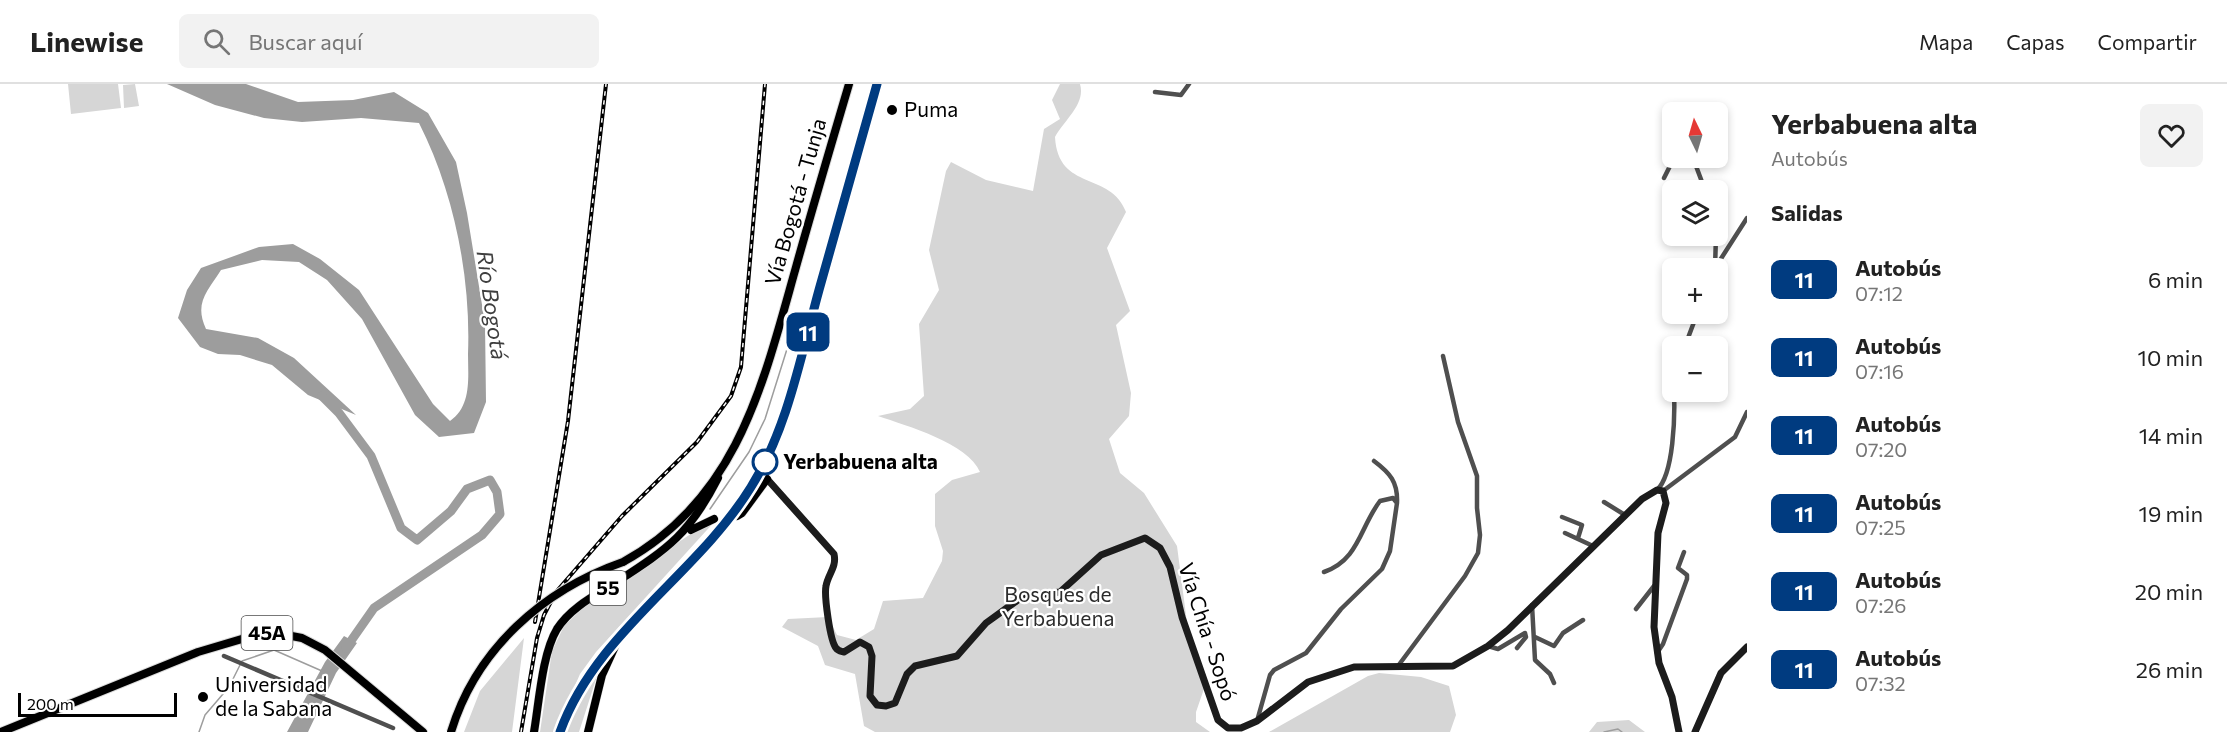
<!DOCTYPE html>
<html lang="es">
<head>
<meta charset="utf-8">
<style>
	body { margin:0; font-family:Commissioner,sans-serif; background:#f2f2f2; color:#222; height:100vh; display:flex; flex-direction:column; font-size:22px; white-space:nowrap }
	* { box-sizing:border-box; margin:0 }
	p { font-size:20px; color:#767676 }
	.icon { flex:none; width:33px; height:33px; fill:none; stroke:currentColor; stroke-width:2; stroke-linecap:round; stroke-linejoin:round }
	.map { position:relative; flex:1; overflow:hidden }
	.panel { display:flex; flex-direction:column; background:#fff; width:480px }
	.panel>* { flex:none }
	.badge { padding:0 12px; border-radius:9px; font-size:21px; line-height:39px }
	.needle { width:39px; rotate:355deg }
	.tools { position:absolute; left:1662px; top:18px; display:grid; gap:12px }
	.tools a { display:grid; place-items:center; width:66px; height:66px; border-radius:9px; background:#fff; box-shadow:0 3px 9px #0003; font-size:30px }
	.scale { position:absolute; left:18px; bottom:15px; width:159px; box-sizing:border-box; padding-left:6px; border:3px solid #000; border-top:0; font-size:16px; line-height:21px; white-space:nowrap; color:#000; -webkit-text-stroke:4px #fff; paint-order:stroke }
	.map>.badge { position:absolute; translate:-50% -50%; box-shadow:0 0 0 3px #fff }
	h2 { padding:0 24px; font-size:22px; line-height:54px }
	.round { display:grid; place-items:center; flex:none; width:63px; height:63px; border-radius:9px; background:#f2f2f2 }
	.head { display:flex; align-items:center; justify-content:space-between; height:102px; padding:0 24px }
	h1 { font-size:28px; font-weight:700; line-height:45px }
	ul { padding:0; list-style:none }
	li { display:flex; align-items:center; gap:18px; height:78px; padding:0 24px }
	li div { flex:1 }
	li b { display:block; font-size:22px }
	li em { font-style:normal }
	li .badge { min-width:66px; font-weight:700; text-align:center }
	header { display:flex; align-items:center; gap:36px; box-sizing:border-box; height:84px; padding:0 30px; background:#fff; border-bottom:2px solid #e0e0e0 }
	header strong { font-size:28px }
	nav { display:flex; gap:33px; margin-inline-start:auto; font-size:21px }
	.search { width:420px; height:54px; background:#f2f2f2; display:flex; align-items:center; gap:15px; box-sizing:border-box; padding:0 21px; border-radius:9px; color:#767676; font-size:22px }
	main { display:flex; flex:1; min-height:0 }
	.map>svg:first-child { display:block }
	.green { fill:#d6d6d6 }
	.water { fill:#9d9d9d }
	.lines { fill:none; stroke-linecap:round; stroke-linejoin:round }
	.stream { stroke:#9d9d9d; stroke-width:1.5 }
	.river { stroke:#9d9d9d; stroke-width:9 }
	.primary-casing { stroke:#dbdbdb; stroke-width:9 }
	.highway-casing { stroke:#dbdbdb; stroke-width:10 }
	.street { stroke:#4f4f4f; stroke-width:4.5 }
	.secondary { stroke:#1c1c1c; stroke-width:7 }
	.primary { stroke:#000; stroke-width:8 }
	.highway { stroke:#000; stroke-width:8 }
	.rail-casing { stroke:#000; stroke-width:4 }
	.rail { stroke:#fff; stroke-width:1.5; stroke-dasharray:4.5; stroke-linecap:butt }
	.highway-bridge-casing { stroke:#dbdbdb; stroke-width:10; stroke-linecap:butt }
	.highway-bridge { stroke:#000; stroke-width:8 }
	.line-casing { stroke:#fff; stroke-width:14 }
	.line { stroke:#003b80; stroke-width:9 }
	.poi-dot { fill:#000; stroke:#fff; stroke-width:2 }
	.stop-dot { fill:#fff; stroke:#003b80; stroke-width:3 }
	.labels { text-anchor:middle; stroke-width:4.5; stroke-linejoin:round; paint-order:stroke }
	.shield { fill:#fff; stroke:#4c4c4c; stroke-width:1.5 }
	.shield-label { font-size:20px; font-weight:bold; fill:#000 }
	.poi-label { font-size:21px; fill:#000; stroke:#fff; text-anchor:start }
	.street-label { font-size:21px; fill:#000; stroke:#fff }
	.stop-label { font-size:21px; font-weight:bold; fill:#000; stroke:#fff; text-anchor:start }
	.park-label { font-size:21px; fill:#2d2d2d; stroke:#fff }
	.water-label { font-size:22px; font-style:italic; fill:#3e3e3e; stroke:#fff }
</style>
</head>
<body>
<header>
<strong>Linewise</strong>
<div class="search"><svg class="icon" aria-label="search" viewBox="0 0 24 24"><circle cx="10" cy="10" r="6"/><path d="M15 15l6 6"/></svg>Buscar aquí</div>
<nav><a>Mapa</a><a>Capas</a><a>Compartir</a></nav>
</header>
<main>
<div class="map">
<svg width="1747" height="648" viewBox="0 0 1747 648">
	<rect width="100%" height="100%" fill="#fff"/>
	<path class="green" d="M68,0H118L121,24L71,30Z
		M135,0L139,22L124,24L123,1Z
		M1060,0H1080C1086,20 1064,36 1055,53C1058,108 1111,87 1126,128L1107,164L1130,227L1116,241L1131,309L1129,332L1109,355L1120,389L1144,409L1177,462L1190,562L1206,599L1196,628V638L1210,648H875L864,642L855,590L825,581L818,562L782,543L788,535L828,533L837,551L856,556L874,545L883,517L923,514L942,477L943,467L935,442V410L952,396L980,388C968,359 907,342 878,332L910,325L924,312L919,240L939,206L929,166L946,87L951,78L986,96L1033,107L1044,45L1060,35L1052,16Z
		M716,436L596,568L580,590L555,648H540L552,567L564,542L587,520L701,443Z
		M524,554L512,648H464L480,607Z
		M599,586L579,648H565L580,614Z
		M1379,589L1421,593L1449,602L1456,631L1450,648H1269L1368,592Z
		M1629,636L1645,648H1589L1597,638Z"/>
	<path class="water" d="M167,0H246L298,18L353,16L394,8L428,29L456,78L467,129L485,239L486,318L474,349L439,353L415,331L362,235L327,196L299,178L262,176L221,186C207,208 194,219 206,245L258,254L294,274L356,331L308,311L272,281L240,271L218,270L200,263L178,234L187,206L201,184L259,163L293,160L320,175L359,206L433,320L450,337C472,322 468,293 468,270C471,193 454,108 419,39L361,34L302,38L264,34L215,21Z
		M344,552L357,559L336,589L308,648H287L325,578Z"/>
	<g class="lines">
		<path class="stream" d="M710,425L749,368L765,335L793,246
			M199,648L205,631L229,603L242,577L274,566L322,587
			M1604,648L1618,645L1622,648"/>
		<path class="river" d="M322,312L339,329L371,372L401,444L417,456L451,427L467,405L490,396L497,408L500,430L482,451L374,524L346,564"/>
		<defs>
			<path id="primary" d="M737,432L742,429L767,395
				M691,446L714,435
				M534,648C539,619 542,570 557,545C571,523 596,511 618,497C669,464 690,449 718,394
				M588,648L602,591L617,558"/>
			<path id="highway" d="M623,478C738,415 763,300 796,183C813,122 831,61 849,0
				M1,648L198,568L255,551L276,549L302,554L325,566L423,648
				M560,648C596,548 696,490 751,403C786,348 799,280 816,219C835,146 856,73 877,0"/>
		</defs>
		<use href="#primary" class="primary-casing"/>
		<use href="#highway" class="highway-casing"/>
		<path class="street" d="M1155,8L1181,11L1189,0
			M1693,74L1705,106
			M1664,94L1674,74
			M1715,184L1747,134
			M1715,184L1716,152
			M1685,262L1697,230
			M1374,377C1390,389 1398,398 1397,419
			M1657,406C1674,390 1675,331 1674,308
			M1663,407L1735,353L1747,328
			M1604,418L1625,431
			M1562,433L1582,441L1578,454
			M1565,449L1593,462
			M1532,521L1535,576L1550,590L1554,599
			M1636,525L1654,502
			M1535,553L1554,562L1563,549L1583,536
			M1488,562L1498,565L1525,549L1526,553L1517,564
			M1657,569L1663,560L1687,495V491L1678,484L1684,468
			M224,572L393,644
			M1398,582L1465,492L1478,469L1480,451L1477,424V392L1458,338L1443,272
			M1257,637L1270,591L1274,586L1306,569L1341,525L1382,485L1390,467L1397,419L1393,414L1380,417C1360,443 1359,476 1324,488"/>
		<path class="secondary" d="M760,387L834,470C837,483 828,490 826,502C824,511 830,557 836,564C838,567 840,567 844,568L860,558L869,563L872,572L870,612L877,621L886,622L895,619L907,590L915,582L957,572L986,539L1022,513L1060,508L1101,471L1145,454L1160,464L1170,483L1182,533L1218,636L1228,644H1241L1257,637L1308,598L1354,583L1453,582L1488,562L1508,546L1642,415L1657,406L1663,407L1666,419L1658,449L1654,543L1659,579L1672,613L1679,648
			M1695,648L1721,589L1747,563"/>
		<use href="#primary" class="primary"/>
		<use href="#highway" class="highway"/>
		<defs>
			<path id="rail" d="M535,538L568,337L606,0
				M521,648L537,554L544,531L556,508L622,432L697,358L731,312L741,283L765,0"/>
		</defs>
		<use href="#rail" class="rail-casing"/>
		<use href="#rail" class="rail"/>
		<defs>
			<path id="highway-bridge" d="M451,648C476,565 543,506 623,478"/>
		</defs>
		<use href="#highway-bridge" class="highway-bridge-casing"/>
		<use href="#highway-bridge" class="highway-bridge"/>
	</g>
	<g class="lines">
		<defs>
			<path id="line" d="M560,648C596,548 697,491 751,403C788,344 801,271 819,206C838,137 858,69 877,0"/>
		</defs>
		<use href="#line" class="line-casing"/>
		<use href="#line" class="line"/>
	</g>
	<g class="poi-dot">
		<circle cx="892" cy="26" r="6"/>
		<circle cx="203" cy="613" r="6"/>
	</g>
	<circle class="stop-dot" cx="765" cy="378" r="12"/>
	<g class="labels">
		<g class="shield">
			<rect x="590" y="487" width="36" height="34" rx="4.5"/>
			<rect x="241.5" y="532" width="51" height="34" rx="4.5"/>
		</g>
		<g class="shield-label">
			<text x="608" y="511">55</text>
			<text x="267" y="556">45A</text>
		</g>
		<g class="poi-label">
			<text x="904" y="33">Puma</text>
			<text x="215" y="608">Universidad<tspan x="215" dy="24">de la Sabana</tspan></text>
		</g>
		<g class="street-label">
			<text transform="translate(796 118) rotate(-74)" y="7">Vía Bogotá - Tunja</text>
			<text transform="translate(1207 548) rotate(72)" y="7">Vía Chía - Sopó</text>
		</g>
		<g class="stop-label">
			<text x="783" y="385">Yerbabuena alta</text>
		</g>
		<g class="park-label">
			<text x="1058" y="518">Bosques de<tspan x="1058" dy="24">Yerbabuena</tspan></text>
		</g>
		<g class="water-label">
			<text transform="translate(492 221) rotate(82)" y="8">Río Bogotá</text>
		</g>
	</g>
</svg>
<div class="tools">
<a><svg class="needle" viewBox="-14 -14 28 28"><path d="M0-13l5 13h-10z" fill="#e53935"/><path d="M0 13l5-13h-10z" fill="#767676"/></svg></a>
<a><svg class="icon" aria-label="layers" viewBox="0 0 24 24"><path d="M12 4l9 5-9 5-9-5zM3 14l9 5 9-5"/></svg></a>
<a>+</a>
<a>−</a>
</div>
<div class="scale">200 m</div>
<b class="badge" style="left:808px;top:248px;background:#003b80;color:#fff">11</b>
</div>
<section class="panel">
<div class="head"><div><h1>Yerbabuena alta</h1><p>Autobús</p></div><a class="round"><svg class="icon" aria-label="heart" viewBox="0 0 24 24"><path d="M12 20l-8-8c-3-5 5-10 8-4 3-6 11-1 8 4z"/></svg></a></div>
<h2>Salidas</h2>
<ul>
<li><span class="badge" style="background:#003b80;color:#fff">11</span><div><b>Autobús</b><p>07:12</p></div><em>6 min</em></li>
<li><span class="badge" style="background:#003b80;color:#fff">11</span><div><b>Autobús</b><p>07:16</p></div><em>10 min</em></li>
<li><span class="badge" style="background:#003b80;color:#fff">11</span><div><b>Autobús</b><p>07:20</p></div><em>14 min</em></li>
<li><span class="badge" style="background:#003b80;color:#fff">11</span><div><b>Autobús</b><p>07:25</p></div><em>19 min</em></li>
<li><span class="badge" style="background:#003b80;color:#fff">11</span><div><b>Autobús</b><p>07:26</p></div><em>20 min</em></li>
<li><span class="badge" style="background:#003b80;color:#fff">11</span><div><b>Autobús</b><p>07:32</p></div><em>26 min</em></li>
</ul>
</section>
</main>
</body>
</html>
